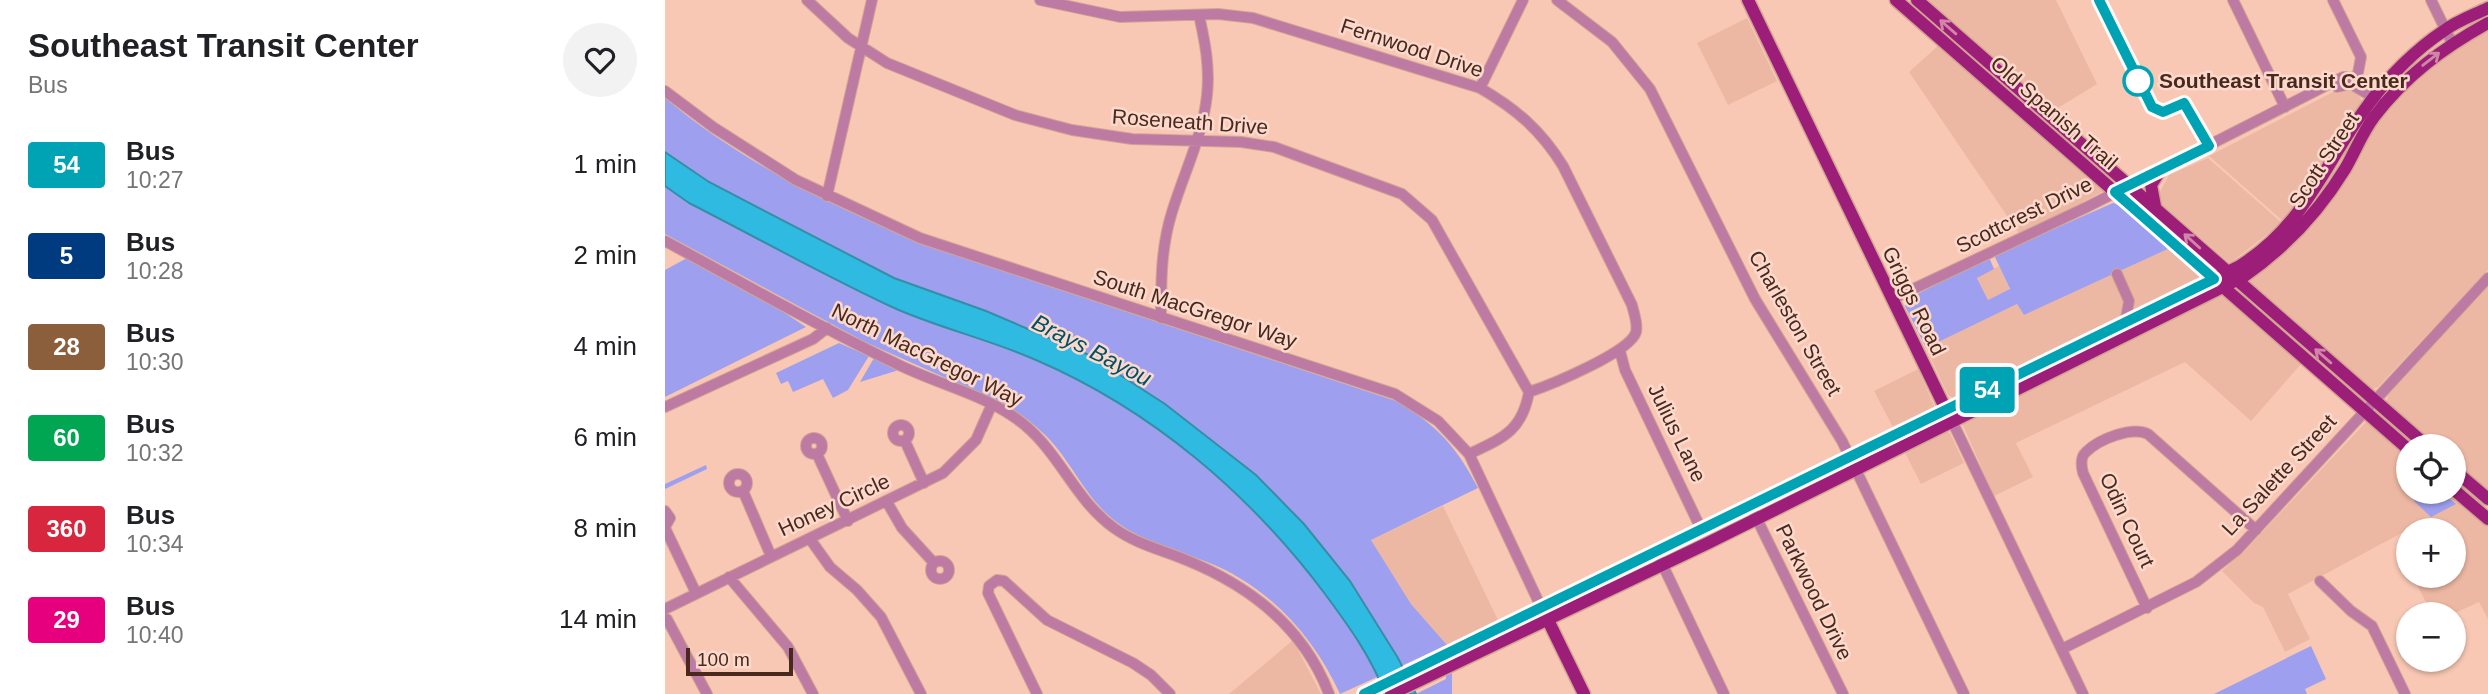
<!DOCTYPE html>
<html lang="en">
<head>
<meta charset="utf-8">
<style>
	body { margin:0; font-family:Arial,sans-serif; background:#f2f2f2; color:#202124; height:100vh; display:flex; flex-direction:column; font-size:26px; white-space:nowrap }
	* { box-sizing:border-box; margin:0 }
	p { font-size:23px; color:#757577 }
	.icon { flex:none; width:38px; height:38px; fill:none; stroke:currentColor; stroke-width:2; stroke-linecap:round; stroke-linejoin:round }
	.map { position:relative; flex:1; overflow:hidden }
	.side { display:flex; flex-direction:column; background:#fff; width:665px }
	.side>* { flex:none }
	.badge { padding:0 14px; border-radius:5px; font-size:24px; line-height:46px }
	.controls { position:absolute; left:1731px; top:434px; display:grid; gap:14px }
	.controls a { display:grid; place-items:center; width:70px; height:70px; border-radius:50%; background:#fff; box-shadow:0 2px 5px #0004; font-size:35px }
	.scale { position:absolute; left:21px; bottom:18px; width:107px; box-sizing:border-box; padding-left:7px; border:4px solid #49291d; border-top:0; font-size:19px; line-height:24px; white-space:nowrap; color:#49291d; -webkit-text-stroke:5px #fbd9cc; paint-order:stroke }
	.map>.badge { position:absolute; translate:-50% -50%; box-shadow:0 0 0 4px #fff }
	.round { display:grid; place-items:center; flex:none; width:74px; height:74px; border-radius:37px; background:#f2f2f2 }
	.headline { display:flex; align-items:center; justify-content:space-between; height:119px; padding:0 28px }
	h1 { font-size:33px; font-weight:700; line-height:52px }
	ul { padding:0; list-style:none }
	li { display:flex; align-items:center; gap:21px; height:91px; padding:0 28px }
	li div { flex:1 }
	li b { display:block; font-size:26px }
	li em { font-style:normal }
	li .badge { min-width:77px; font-weight:700; text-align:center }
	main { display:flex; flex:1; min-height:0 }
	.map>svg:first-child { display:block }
	.built { fill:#edb8a3 }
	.green { fill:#9ea0ef }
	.water { fill:#2ebae1; stroke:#368ea6; stroke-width:2 }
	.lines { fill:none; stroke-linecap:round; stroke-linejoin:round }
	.minor-casing { stroke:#d2a593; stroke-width:12 }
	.major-casing { stroke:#d2a593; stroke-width:15 }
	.minor { stroke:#bd7ba4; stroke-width:10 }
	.major { stroke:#9d1e79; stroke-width:12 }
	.oneway { stroke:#d185a7 }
	.line-casing { stroke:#fff; stroke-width:16 }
	.line { stroke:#00a3b4; stroke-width:10 }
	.stop-dot { fill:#fff; stroke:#00a3b4; stroke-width:3.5 }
	.labels { text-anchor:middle; stroke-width:5; stroke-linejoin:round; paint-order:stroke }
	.street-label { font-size:21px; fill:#49291d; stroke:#fbd9cc }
	.stop-label { font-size:21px; font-weight:bold; fill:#49291d; stroke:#fbd9cc; text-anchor:start }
	.water-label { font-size:23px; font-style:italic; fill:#015166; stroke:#fbd9cc }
</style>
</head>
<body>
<main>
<section class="side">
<div class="headline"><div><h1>Southeast Transit Center</h1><p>Bus</p></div><a class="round"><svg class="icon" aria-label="heart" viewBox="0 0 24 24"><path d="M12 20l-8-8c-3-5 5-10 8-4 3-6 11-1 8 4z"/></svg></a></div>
<ul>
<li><span class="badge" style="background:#00a3b4;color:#fff">54</span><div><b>Bus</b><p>10:27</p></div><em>1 min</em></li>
<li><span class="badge" style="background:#003b80;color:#fff">5</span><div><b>Bus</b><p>10:28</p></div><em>2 min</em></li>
<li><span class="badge" style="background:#8b5e3c;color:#fff">28</span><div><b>Bus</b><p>10:30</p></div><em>4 min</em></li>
<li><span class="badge" style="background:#00a651;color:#fff">60</span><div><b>Bus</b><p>10:32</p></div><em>6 min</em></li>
<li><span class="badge" style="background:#d7263d;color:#fff">360</span><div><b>Bus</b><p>10:34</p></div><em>8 min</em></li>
<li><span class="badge" style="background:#e6007e;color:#fff">29</span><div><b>Bus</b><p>10:40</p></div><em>14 min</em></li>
</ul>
</section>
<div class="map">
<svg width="1823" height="694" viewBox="0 0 1823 694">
	<rect width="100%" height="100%" fill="#f9c8b4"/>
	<path class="built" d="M1261,0H1391L1432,84L1388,111Z
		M1082,18L1112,81L1063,105L1032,43Z
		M1823,25V270L1713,387L1707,389L1583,280L1605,262L1739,87Z
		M1274,45L1439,191L1355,235L1244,72Z
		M1688,88L1698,102L1666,161L1619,222L1544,156L1672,90Z
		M1543,158L1617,223L1565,263L1491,199L1504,175Z
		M1505,248L1533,272L1536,279L1291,400L1283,395L1261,348L1352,304L1359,315Z
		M1334,266L1345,290L1323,300L1312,277Z
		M1823,287V492L1789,462L1788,446H1771L1721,401L1724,394Z
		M1555,294L1637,363L1586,421L1520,362L1351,443L1368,477L1329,496L1297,423Z
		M1253,369L1270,408L1230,431L1209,391Z
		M1701,422L1743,456V492H1784L1823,526V619L1814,602L1788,614H1767L1749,579L1756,576H1788L1790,559L1788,530H1769L1761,520L1623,594L1645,639L1620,652L1598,607L1589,603L1557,571L1587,543Z
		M1279,430L1285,433L1299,463L1256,484L1238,449Z
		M778,506L833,620L782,645L746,604L706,540Z
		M628,640L656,694H564Z"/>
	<path class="green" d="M0,98C79,164 172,209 266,247L734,402C774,428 791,446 813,488L706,540L746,604L782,645L675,694C648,635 603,586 542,562C508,549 470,540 442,514C421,495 409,469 391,447C375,428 358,415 337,403L200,342L0,234Z
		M1448,203L1457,206L1505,248L1359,315L1352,304L1261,348L1240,306L1241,300L1324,257L1329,269L1312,278L1323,300L1345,289L1329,255Z
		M22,258L102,301L141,327L0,397V270Z
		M174,343L204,356L183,390L168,398L158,379L128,392L123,381L116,384L111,373Z
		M209,358L234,370L195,382Z
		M41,465L42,469L0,489V484Z
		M1757,492H1777L1791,504L1766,517L1749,501Z
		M1646,646L1661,679L1640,689L1642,694H1549Z
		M787,672V694H751L781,679V675Z"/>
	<path class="water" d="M0,152L44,182L229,278L321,311L424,355L500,404L591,475L639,524L685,581L733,658L751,694H720C707,658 683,625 660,594C585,494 487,410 371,360C324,339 273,328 227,307C158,275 91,237 24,203L0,186Z"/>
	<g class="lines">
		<defs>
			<path id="minor" d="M142,0L183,38L222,63L350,115L407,130L467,139L576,142L609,147L737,194L767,220L864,392
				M375,0L455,17L553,14L588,18L815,88C851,109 876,130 898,166L967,305C969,314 973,323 971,332C966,352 885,385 864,392
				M892,0L947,42L985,89L1090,299L1177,441L1299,694
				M1568,0L1620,107
				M1668,0L1696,57L1692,78
				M1766,0L1787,43
				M1672,87L1686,84L1711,99
				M815,88L858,0
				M0,91L48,127L131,180L255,238L730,394L773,421L804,454L876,607
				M162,196L207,0
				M0,241C76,282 152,326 230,363C267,382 311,392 346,415C393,445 406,497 449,528C471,544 497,550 521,560C585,586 639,628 664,694
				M1452,274L1464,301L1460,323
				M1227,299L1422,207L1678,77C1692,76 1706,82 1709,97
				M496,318C496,281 496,247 507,212C519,173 538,135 542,95C545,67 540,42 534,15
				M955,351L960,370L1037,531
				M0,407L148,339L162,328
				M1287,421L1418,694
				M228 433a8 8 0 1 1 16 0a8 8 0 1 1-16 0Z
				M141 446a8 8 0 1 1 16 0a8 8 0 1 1-16 0Z
				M240,441L259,483
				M152,454L183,521
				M804,454C838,438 857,431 864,392
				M64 483a9 9 0 1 1 18 0a9 9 0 1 1-18 0Z
				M78,491L106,556
				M222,502L237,528L269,563
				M1086,507L1178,694
				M0,511L5,518L0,527
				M0,528L31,593
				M145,539L165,567L192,590L216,617L256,694
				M992,553L1059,694
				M266 570a9 9 0 1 1 18 0a9 9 0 1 1-18 0Z
				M64,577L123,647L148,694
				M1655,581L1686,611L1707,626L1740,694
				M1482,608L1418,473C1416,465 1415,457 1421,452C1434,439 1467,426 1483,434L1591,530
				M0,609L278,473L311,440L327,404
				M2,619L42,694
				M1397,649L1531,582L1572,550L1823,278
				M372,694L323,593L324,586L332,580L339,581L382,620L468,663L486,675L505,694"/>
			<path id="major" d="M1083,0L1283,414
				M1231,0L1743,449
				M1252,0L1762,446
				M1490,206L1486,185L1496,169
				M1788,469L1823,499
				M1788,489L1823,519
				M879,612L919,694
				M699,694L1573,267C1641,225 1658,165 1703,105C1723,77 1751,49 1780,30C1792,21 1809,15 1823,8
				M726,694L1043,543L1578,277C1620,248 1653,213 1680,169C1690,152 1697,133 1709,117C1740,76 1778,48 1823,23"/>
		</defs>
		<use href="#minor" class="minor-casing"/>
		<use href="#major" class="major-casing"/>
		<use href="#minor" class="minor"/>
		<use href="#major" class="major"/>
	</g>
	<defs><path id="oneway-shaft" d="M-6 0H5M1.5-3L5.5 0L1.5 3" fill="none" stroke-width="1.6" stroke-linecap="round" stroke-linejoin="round" transform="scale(1.75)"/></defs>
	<g class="oneway">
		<use href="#oneway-shaft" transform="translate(1283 27) rotate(-139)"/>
		<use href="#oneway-shaft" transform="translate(1766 59) rotate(-38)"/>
		<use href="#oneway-shaft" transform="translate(1527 241) rotate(-138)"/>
		<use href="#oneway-shaft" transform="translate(1658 356) rotate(-139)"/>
	</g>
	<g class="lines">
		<defs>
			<path id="line" d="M699,694L1549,279L1450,192L1544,146L1519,103L1498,112L1487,107L1434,0"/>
		</defs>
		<use href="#line" class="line-casing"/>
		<use href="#line" class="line"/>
	</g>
	<circle class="stop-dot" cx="1473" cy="81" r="14"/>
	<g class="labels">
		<g class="street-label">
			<text transform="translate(747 48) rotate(18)" y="7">Fernwood Drive</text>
			<text transform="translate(1389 113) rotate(41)" y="7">Old Spanish Trail</text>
			<text transform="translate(525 122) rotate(4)" y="7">Roseneath Drive</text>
			<text transform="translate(1659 160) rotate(-57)" y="7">Scott Street</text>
			<text transform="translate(1359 215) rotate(-26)" y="7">Scottcrest Drive</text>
			<text transform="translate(1249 301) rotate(64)" y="7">Griggs Road</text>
			<text transform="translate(530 309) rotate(18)" y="7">South MacGregor Way</text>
			<text transform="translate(1130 323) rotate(60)" y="7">Charleston Street</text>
			<text transform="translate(262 355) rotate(26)" y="7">North MacGregor Way</text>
			<text transform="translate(1012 433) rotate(64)" y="7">Julius Lane</text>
			<text transform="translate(1614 475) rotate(-47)" y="7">La Salette Street</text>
			<text transform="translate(169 505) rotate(-25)" y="7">Honey Circle</text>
			<text transform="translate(1462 520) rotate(65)" y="7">Odin Court</text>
			<text transform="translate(1149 592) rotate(64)" y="7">Parkwood Drive</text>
		</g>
		<g class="stop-label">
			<text x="1494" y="88">Southeast Transit Center</text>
		</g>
		<g class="water-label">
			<text transform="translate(427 350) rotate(27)" y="8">Brays Bayou</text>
		</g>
	</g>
</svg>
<div class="controls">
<a><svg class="icon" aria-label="locate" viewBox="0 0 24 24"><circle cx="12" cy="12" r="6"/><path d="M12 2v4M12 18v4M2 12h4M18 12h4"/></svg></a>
<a>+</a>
<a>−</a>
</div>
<div class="scale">100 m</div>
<b class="badge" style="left:1322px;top:390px;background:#00a3b4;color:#fff">54</b>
</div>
</main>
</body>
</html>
